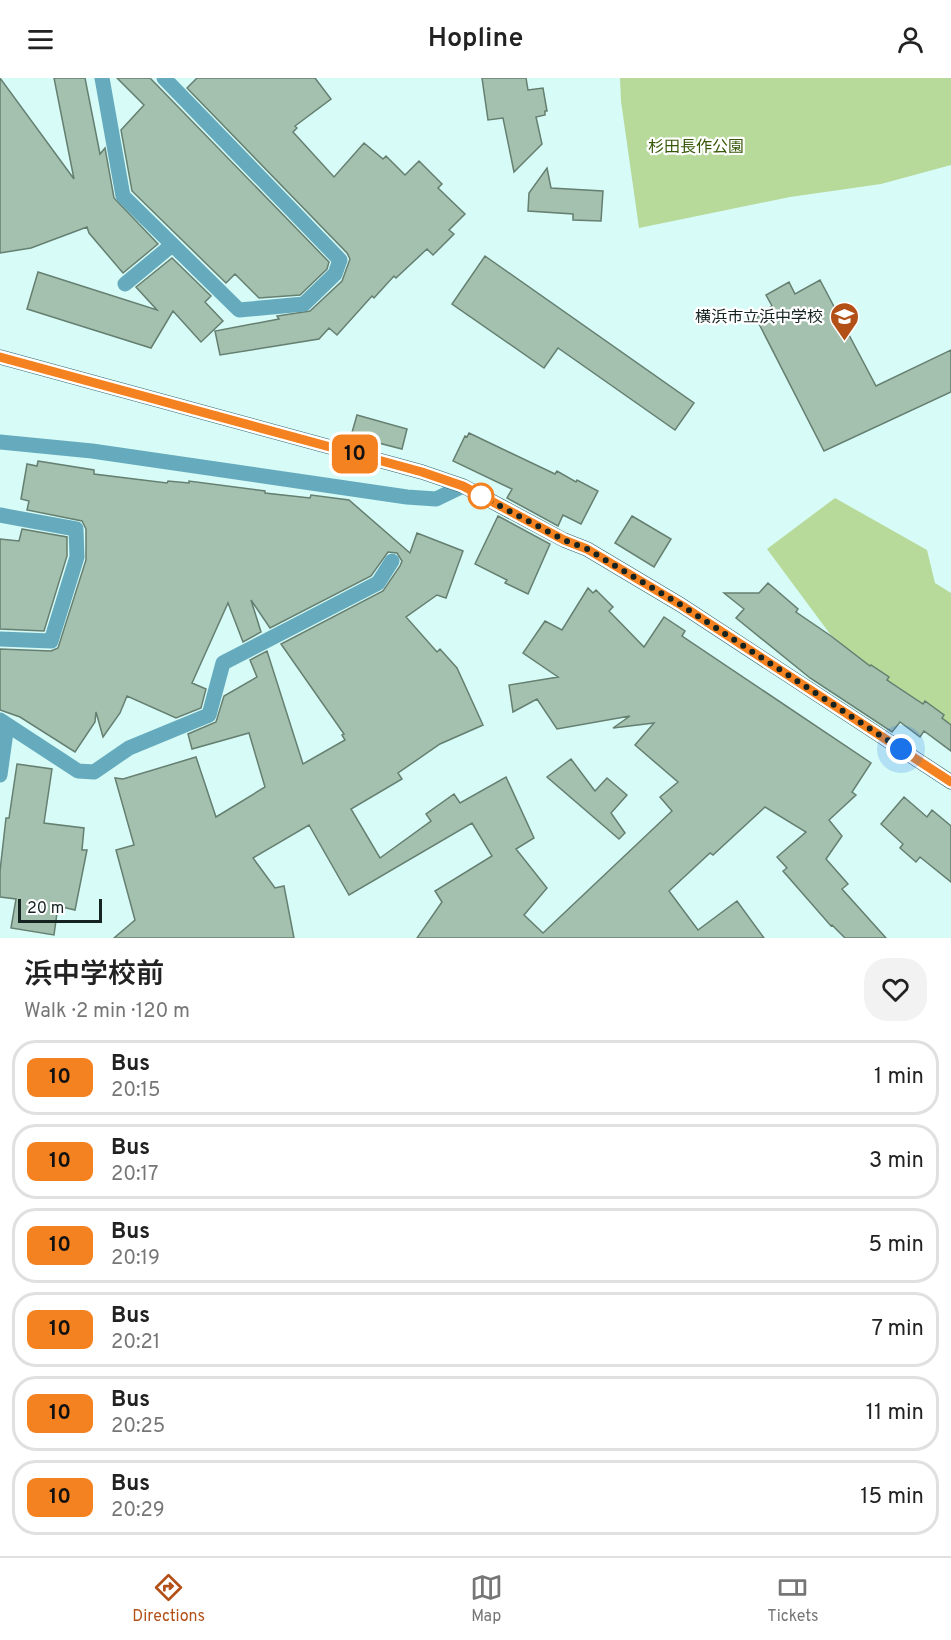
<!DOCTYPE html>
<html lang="en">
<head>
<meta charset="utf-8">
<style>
	body { margin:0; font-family:Overpass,"Noto Sans JP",sans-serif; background:#f2f2f2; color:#222; height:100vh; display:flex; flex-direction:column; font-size:22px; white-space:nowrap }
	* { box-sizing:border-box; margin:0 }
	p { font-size:20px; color:#767676 }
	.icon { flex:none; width:33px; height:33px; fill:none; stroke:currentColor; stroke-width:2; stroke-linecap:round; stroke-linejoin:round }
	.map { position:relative; height:860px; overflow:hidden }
	.drawer { display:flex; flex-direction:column; background:#fff; flex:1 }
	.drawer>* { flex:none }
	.badge { padding:0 12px; border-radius:9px; font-size:21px; line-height:39px }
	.scale { position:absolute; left:18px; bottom:15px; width:84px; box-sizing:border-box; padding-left:6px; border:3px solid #152321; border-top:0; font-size:16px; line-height:21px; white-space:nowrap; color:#152321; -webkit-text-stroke:4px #fff; paint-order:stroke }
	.you { position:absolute; width:30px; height:30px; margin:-15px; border:4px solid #fff; border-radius:50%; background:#1a73e8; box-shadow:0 0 0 9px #1a73e833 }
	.map>.badge { position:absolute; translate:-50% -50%; box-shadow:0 0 0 3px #fff }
	.round { display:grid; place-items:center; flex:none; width:63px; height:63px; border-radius:24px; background:#f2f2f2 }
	.head { display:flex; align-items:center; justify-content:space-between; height:102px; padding:0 24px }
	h1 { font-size:28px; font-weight:600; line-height:45px }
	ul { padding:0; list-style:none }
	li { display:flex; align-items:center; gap:18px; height:75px; margin:0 12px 9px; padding:0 12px; border:3px solid #e0e0e0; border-radius:24px }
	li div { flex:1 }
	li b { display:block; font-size:22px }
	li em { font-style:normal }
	li .badge { min-width:66px; font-weight:700; text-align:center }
	header { display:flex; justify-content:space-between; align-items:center; height:78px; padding:0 24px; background:#fff; font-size:27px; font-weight:600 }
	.tabs { display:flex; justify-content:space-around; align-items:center; height:84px; border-top:2px solid #e0e0e0; background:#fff; font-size:16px; color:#767676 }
	.tabs a { display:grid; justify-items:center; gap:3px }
	.tabs .on { color:#b35018 }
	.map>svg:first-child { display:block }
	.green { fill:#b7d999 }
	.building { fill:#a4c0af; stroke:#657f70; stroke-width:1.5 }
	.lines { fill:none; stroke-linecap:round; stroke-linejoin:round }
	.minor { stroke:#65abbd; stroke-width:15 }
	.primary { stroke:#32636f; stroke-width:15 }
	.line-casing { stroke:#fff; stroke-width:14 }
	.line { stroke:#f58220; stroke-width:9 }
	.walk { stroke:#152321; stroke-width:6; stroke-dasharray:0 10.8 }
	.stop-dot { fill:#fff; stroke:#f58220; stroke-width:3 }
	.labels { text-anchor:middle; stroke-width:4.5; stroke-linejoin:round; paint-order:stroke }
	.park-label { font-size:16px; fill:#365706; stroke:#fff }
	.poi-label { font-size:16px; fill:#152321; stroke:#fff; text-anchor:end }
</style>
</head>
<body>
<header><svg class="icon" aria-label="menu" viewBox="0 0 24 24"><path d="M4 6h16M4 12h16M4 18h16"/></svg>Hopline<svg class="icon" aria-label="person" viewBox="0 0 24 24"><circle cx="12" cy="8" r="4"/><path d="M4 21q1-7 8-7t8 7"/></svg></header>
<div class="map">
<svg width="951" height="860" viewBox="0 0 951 860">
	<rect width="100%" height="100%" fill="#d7fbf7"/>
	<path class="green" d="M620,0H951V87L881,106L790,119L639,150L621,23Z
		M835,420L927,472L935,505L951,515V661L830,556L767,471Z"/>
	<path class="building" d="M0,0L74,101L54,0H85L100,76L105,70L114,120L158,166L123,195L89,155L87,149L31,170L0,175Z
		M117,0H150L329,184L327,191L300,217L259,220L235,196L226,205L132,113L121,52L144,27Z
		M197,0H315L331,21L295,48L297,50L293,54L334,99L364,65L383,81L386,78L405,97L419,83L442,106L438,110L465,136L449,152L454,156L433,177L427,171L396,200L394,198L374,220L372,218L337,257L329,250L319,261L220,277L215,253L279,241L277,238L310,233L342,203L350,181L347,175L187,10Z
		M482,0H526L528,12L543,10L547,33H545V37L536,39L542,66L514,94L503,40L488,42Z
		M547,90L551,110L603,113L601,143L573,142V136L528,133L529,115Z
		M485,178L694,325L675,352L558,270L544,290L452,226Z
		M172,180L211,218L205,224L223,243L201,264L173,233L151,270L27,231L38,194L157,232L136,209Z
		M820,202L876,308L951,272V314L824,373L756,240L772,228L766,217L789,204L795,216Z
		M357,337L407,351L402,371L351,358Z
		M469,355L555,396L557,393L576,404L577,402L598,413L581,446L563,437L558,448L507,420L512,411L453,383L465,358L467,359Z
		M38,383L94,392V396L167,405L168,403L189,405V403L265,413V415L310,420L311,417L349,422L410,475L417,455L463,473L446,520L437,517L406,539L437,574L440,571L457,590L483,647L440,666L398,695L402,701L351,731L380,780L431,743L426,736L454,716L460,725L506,699L534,760L516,771L547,810L524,837L543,855L672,733L660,719L678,704L635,667L654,645L613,650L630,638L557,651L537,621L513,634L509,607L558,599L523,575L545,543L562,552L588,510L593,515L596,512L613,529L609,533L644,569L664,539L685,553L682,558L871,685L852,714L856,717L829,742L842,758L826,781L848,806L842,811L886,860H845L832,847L831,848L783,793L787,790L777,779L806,754L765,729L713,777L710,775L669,813L698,852L737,823L764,860H417L442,824L435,813L492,778L472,745L349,817L309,747L253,780L275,810L284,808L294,860H114L135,842L116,772L134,767L115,700L123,701L196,679L216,739L265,709L249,655L192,671L188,656L216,644L224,618L257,599L250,582L267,573L303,686L345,662L342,657L344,656L281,566L383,513L400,488L402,483L397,475L388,474L371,498L270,550L251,522L261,554L243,564L228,525L192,605L206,611L201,630L176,640L127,618L120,635L103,659L96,634L95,644L75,674L20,639L0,632V571L51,573L58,570L86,482V451L82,443L27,432L29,423L21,421L27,386L37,388Z
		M498,438L550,466L528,516L505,505L507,502L475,486Z
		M632,438L671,461L654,489L615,465Z
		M22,451L67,459V478L44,553L0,551V461L19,463Z
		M768,505L798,531L796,534L831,558L870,588L871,587L889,599L887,602L923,626L925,623L944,637L942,640L951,647V673L924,653L920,659L900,644L892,654L810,600L736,540L744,531L724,515H759Z
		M571,681L595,713L607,700L627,717L611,735L625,755L619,761L547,699Z
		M17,686L52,691L44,745L84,750L82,772H87L75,832L58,828L54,857L11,850L16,821L0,819V793L6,740H9Z
		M904,719L927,739L932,732L951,748V804L920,779L916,784L900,770L903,766L881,746Z"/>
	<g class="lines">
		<path class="minor" d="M102,0L123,118L239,232L304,226L335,196L340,182L164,0
			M125,206L172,167
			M0,364L92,373L407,419L436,421L463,408
			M0,437L76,451L77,479L51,563L0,561
			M0,642L78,693L94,694L129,670L209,637L223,585L378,505L392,483
			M0,697L7,647"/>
		<path class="primary" d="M0,279L422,394L463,408L564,462L587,471L681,527L951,704"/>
	</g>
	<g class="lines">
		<defs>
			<path id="line" d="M0,279L422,394L463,408L564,462L587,471L681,527L951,704"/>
		</defs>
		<use href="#line" class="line-casing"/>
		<use href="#line" class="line"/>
		<path class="walk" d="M481,418L564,462L587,471L681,527L901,671"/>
	</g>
	<defs>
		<symbol id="school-pin" viewBox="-11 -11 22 30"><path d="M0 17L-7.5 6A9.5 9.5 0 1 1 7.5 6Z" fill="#b35018" stroke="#fff"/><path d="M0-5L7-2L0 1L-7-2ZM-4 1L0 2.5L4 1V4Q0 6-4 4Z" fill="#fff"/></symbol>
	</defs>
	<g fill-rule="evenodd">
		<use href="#school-pin" x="828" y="222" width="33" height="45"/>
	</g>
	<circle class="stop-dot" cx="481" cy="418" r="12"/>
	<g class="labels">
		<g class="park-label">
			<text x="696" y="74">杉田長作公園</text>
		</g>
		<g class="poi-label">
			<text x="823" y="244">横浜市立浜中学校</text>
		</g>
	</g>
</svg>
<div class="scale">20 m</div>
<div class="you" style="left:901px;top:671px"></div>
<b class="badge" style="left:355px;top:376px;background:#f58220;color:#111">10</b>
</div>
<section class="drawer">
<div class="head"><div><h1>浜中学校前</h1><p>Walk · 2 min · 120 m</p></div><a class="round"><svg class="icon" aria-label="heart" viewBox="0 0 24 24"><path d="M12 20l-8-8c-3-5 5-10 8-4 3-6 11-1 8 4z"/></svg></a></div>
<ul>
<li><span class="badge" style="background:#f58220;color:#111">10</span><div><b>Bus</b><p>20:15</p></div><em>1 min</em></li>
<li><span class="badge" style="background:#f58220;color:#111">10</span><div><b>Bus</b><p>20:17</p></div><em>3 min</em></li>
<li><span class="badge" style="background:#f58220;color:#111">10</span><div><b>Bus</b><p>20:19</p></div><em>5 min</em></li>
<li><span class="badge" style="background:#f58220;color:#111">10</span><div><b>Bus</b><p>20:21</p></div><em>7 min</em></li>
<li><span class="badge" style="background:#f58220;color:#111">10</span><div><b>Bus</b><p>20:25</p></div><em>11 min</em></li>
<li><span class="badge" style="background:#f58220;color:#111">10</span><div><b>Bus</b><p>20:29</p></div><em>15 min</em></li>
</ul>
</section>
<nav class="tabs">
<a class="on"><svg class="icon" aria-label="directions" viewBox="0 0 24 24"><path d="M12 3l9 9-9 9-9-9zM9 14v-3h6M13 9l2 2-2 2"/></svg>Directions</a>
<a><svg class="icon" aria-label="map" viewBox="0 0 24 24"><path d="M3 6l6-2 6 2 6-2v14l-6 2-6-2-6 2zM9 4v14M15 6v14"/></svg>Map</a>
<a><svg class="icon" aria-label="tickets" viewBox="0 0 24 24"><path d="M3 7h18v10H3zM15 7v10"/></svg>Tickets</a>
</nav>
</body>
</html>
